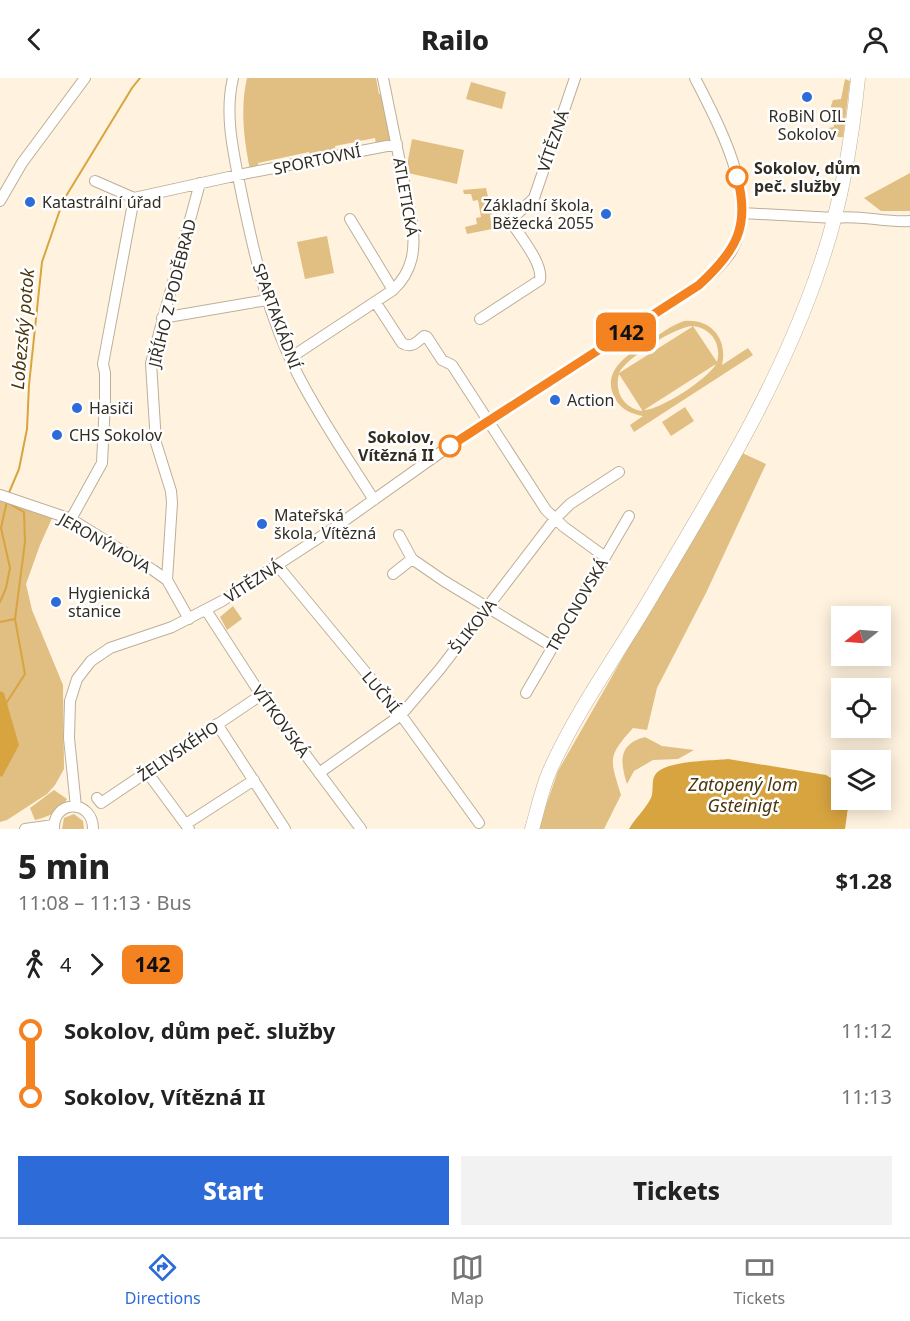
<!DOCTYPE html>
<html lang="en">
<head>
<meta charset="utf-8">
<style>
	body { margin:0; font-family:"Noto Sans",sans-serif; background:#f2f2f2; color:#222; height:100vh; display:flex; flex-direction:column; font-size:22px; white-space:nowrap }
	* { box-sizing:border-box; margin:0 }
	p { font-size:20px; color:#767676 }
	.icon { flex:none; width:33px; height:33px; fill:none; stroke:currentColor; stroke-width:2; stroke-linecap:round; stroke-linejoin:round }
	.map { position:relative; height:751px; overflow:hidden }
	.details { display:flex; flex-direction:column; background:#fff; flex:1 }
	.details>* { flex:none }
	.badge { padding:0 12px; border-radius:9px; font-size:21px; line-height:39px }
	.needle { width:39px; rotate:253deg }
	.buttons { position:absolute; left:831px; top:528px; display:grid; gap:12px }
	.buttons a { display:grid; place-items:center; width:60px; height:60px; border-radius:0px; background:#fff; box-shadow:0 3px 15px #0003; font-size:30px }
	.map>.badge { position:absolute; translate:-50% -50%; box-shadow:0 0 0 3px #fff }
	.legs { display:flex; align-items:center; gap:9px; height:66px; padding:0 18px; font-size:20px }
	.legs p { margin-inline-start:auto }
	.head { display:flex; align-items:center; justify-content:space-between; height:102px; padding:0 18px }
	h1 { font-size:33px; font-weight:800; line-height:45px }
	.primary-button { display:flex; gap:12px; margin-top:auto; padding:12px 18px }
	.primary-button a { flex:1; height:69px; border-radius:0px; background:#2c6bd8; color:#fff; font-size:24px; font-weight:800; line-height:69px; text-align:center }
	.primary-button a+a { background:#f2f2f2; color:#222 }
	ul { padding:0 18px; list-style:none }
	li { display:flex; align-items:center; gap:21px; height:66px; font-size:22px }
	li i { display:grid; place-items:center; width:9px; height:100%; margin:0 8px; background:currentColor }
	li i::after { content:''; width:15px; height:15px; margin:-8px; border:4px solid; border-radius:50%; background:#fff }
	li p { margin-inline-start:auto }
	li:first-child i { background:linear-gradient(#0000 50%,currentColor 0) }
	li:last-child i { background:linear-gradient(currentColor 50%,#0000 0) }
	header { display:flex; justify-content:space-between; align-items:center; height:78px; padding:0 18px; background:#fff; font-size:27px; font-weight:800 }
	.menu { display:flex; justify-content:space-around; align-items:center; height:84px; border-top:2px solid #e0e0e0; background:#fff; font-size:16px; color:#767676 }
	.menu a { display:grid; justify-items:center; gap:3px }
	.menu .selected { color:#2c6bd8 }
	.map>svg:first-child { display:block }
	.green { fill:#e1be82; fill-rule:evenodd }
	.water { fill:#d8a440 }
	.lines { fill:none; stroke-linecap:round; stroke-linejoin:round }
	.stream { stroke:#d8a440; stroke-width:2 }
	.minor-casing { stroke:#bdaf98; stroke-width:12 }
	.major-casing { stroke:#bdaf98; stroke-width:15 }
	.minor { stroke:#fff; stroke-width:10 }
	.major { stroke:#fff; stroke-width:14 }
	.line-1-casing { stroke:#fff; stroke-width:14 }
	.line-1 { stroke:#f58220; stroke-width:9 }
	.poi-dot { fill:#2c6bd8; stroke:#fff; stroke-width:2 }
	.stop-1-dot { fill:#fff; stroke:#f58220; stroke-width:3 }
	.labels { text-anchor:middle; stroke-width:5; stroke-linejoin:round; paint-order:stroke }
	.poi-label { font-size:16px; fill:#322d23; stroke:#fff; text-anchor:start }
	.street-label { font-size:16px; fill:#322d23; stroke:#fff }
	.stop-label { font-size:16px; font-weight:bold; fill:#322d23; stroke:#fff; text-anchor:start }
	.water-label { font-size:18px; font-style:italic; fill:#4c360c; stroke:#fff }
</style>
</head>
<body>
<header><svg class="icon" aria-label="back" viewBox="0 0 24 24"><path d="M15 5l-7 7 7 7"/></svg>Railo<svg class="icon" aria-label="person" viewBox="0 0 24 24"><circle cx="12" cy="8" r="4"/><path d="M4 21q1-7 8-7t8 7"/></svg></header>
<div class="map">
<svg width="910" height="751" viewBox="0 0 910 751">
	<rect width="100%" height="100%" fill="#fff3df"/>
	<path class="green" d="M247,0H376L379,16H382L390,61L389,63L376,67L375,60L335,68L336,75L311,79L309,74L258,85L259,90L250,92C244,62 240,30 247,0Z
		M845,1L850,3L843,59C836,60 832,56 828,50L834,49L831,28L833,22L841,21Z
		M471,4L506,14L502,31L466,21Z
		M412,61L464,72L457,106L408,95L407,87Z
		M910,95V133H881L864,120Z
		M486,110L492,136L490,137L492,151L467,156L465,149L477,146L476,140L481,139L478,122L473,123L471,116H464L463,112Z
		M327,158L334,195L305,201L297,164Z
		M684,243C712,240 728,262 722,287L748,270L753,277L634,354L630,347L643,338C632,336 622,332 616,322C598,292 631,275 652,261C662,255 672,247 684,243ZM692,248V249L619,295C626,280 675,249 692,248ZM693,248C711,250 722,266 717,284ZM716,286C708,301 660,332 644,332ZM619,296L642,332V333C624,330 614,314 619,296Z
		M685,329L694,343L671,358L662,344Z
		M740,374L766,386L706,515L657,610L647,652L633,650C607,679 610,681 621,717L604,751H538L558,693Z
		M0,420L53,438L40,467L26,506L32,532L63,607L64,691L55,707L47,716L7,742L0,744Z
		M233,528L242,541L227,552L220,539Z
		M645,659L662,668L694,672L678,681L653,682L634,693L627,706C620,684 618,666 645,659Z
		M54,712L67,721C61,733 48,739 35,742L30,730Z
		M74,736L83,743L84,751H62L64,740Z"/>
	<path class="water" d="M0,613L4,615L19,667L2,699L0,698Z
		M728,681L826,697L841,706L842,722H849L845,751H629C635,740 645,732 651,720C654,713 651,703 655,697C664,682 713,683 728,681Z"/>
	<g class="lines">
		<path class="stream" d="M8,417L19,391L27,351L29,307L42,184L63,123L132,10L140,0
			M0,524L6,510L10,490L1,450L7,423
			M0,544L15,541L25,464L24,434L6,424
			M5,627L25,596L15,541"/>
		<defs>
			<path id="minor" d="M233,0C224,37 234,77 241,113C254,176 268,239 298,297C320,340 348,381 374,422
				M95,103L134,120L238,97L397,66
				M0,123L22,85L85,0
				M742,135L835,140C859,136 885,145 910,143
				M350,141L393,212
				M376,225L402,265C411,271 417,264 424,258L427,259L442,282L452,287L546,432L564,449L604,478
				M162,240L267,222
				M480,241L540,202C543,185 521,160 512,145V141L534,120L575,0
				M290,280L393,212C413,193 416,171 412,144L383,0
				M0,417L71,441L153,492L167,502L189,541
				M71,441L102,385L105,323V295L103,286L134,120
				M399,457L412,481L444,503L553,569
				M277,487L401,637L479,745
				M393,496L412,481
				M167,502L172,425L171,413L156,365L151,285L200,105
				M206,532L261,617L361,751
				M526,615L629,438
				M217,646L285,751
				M147,694L189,751
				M319,695L401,637L440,591L555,441L570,426L619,394
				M97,720L101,725L261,617
				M76,729L69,660L70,623L77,601L91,583L110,570L172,549L222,523L334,450L451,367L699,207C711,197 722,187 731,174C762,123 718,46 695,0
				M186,746L254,702
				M25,751L54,747
				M54,751C53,721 93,721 93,751"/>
			<path id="major" d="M532,751C538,731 542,709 551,690C577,632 615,580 647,526C712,416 782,305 822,182C842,123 852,62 858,0"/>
		</defs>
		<use href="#minor" class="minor-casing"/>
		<use href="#major" class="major-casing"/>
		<use href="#minor" class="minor"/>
		<use href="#major" class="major"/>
	</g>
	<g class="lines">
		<defs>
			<path id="line-1" d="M450,368L699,207C735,174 751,149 737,99"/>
		</defs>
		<use href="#line-1" class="line-1-casing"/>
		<use href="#line-1" class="line-1"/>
	</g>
	<g class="poi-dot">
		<circle cx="807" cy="19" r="6"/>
		<circle cx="30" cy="124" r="6"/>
		<circle cx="606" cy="136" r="6"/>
		<circle cx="555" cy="322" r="6"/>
		<circle cx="77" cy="330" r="6"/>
		<circle cx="57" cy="357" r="6"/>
		<circle cx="262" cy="446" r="6"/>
		<circle cx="56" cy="524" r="6"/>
	</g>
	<g class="stop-1-dot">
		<circle cx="737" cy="99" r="10"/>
		<circle cx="450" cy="368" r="10"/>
	</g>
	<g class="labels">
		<g class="poi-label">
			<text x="807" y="44" text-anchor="middle">RoBiN OIL<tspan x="807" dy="18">Sokolov</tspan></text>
			<text x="42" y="130">Katastrální úřad</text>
			<text x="594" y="133" text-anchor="end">Základní škola,<tspan x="594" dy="18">Běžecká 2055</tspan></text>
			<text x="567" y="328">Action</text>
			<text x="89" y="336">Hasiči</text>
			<text x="69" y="363">CHS Sokolov</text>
			<text x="274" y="443">Mateřská<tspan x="274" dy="18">škola, Vítězná</tspan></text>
			<text x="68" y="521">Hygienická<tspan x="68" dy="18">stanice</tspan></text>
		</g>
		<g class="street-label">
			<text transform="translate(553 63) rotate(-71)" y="6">VÍTĚZNÁ</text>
			<text transform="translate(317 82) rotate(-12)" y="6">SPORTOVNÍ</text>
			<text transform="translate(406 119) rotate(80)" y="6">ATLETICKÁ</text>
			<text transform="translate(172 215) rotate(-76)" y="6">JIŘÍHO Z PODĚBRAD</text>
			<text transform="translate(277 238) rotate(70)" y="6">SPARTAKIÁDNÍ</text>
			<text transform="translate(105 465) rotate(30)" y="6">JERONÝMOVA</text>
			<text transform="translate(253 503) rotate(-33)" y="6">VÍTĚZNÁ</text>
			<text transform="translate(577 527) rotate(-60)" y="6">TROCNOVSKÁ</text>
			<text transform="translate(473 548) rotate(-52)" y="6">ŠLIKOVA</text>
			<text transform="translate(381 614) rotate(50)" y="6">LUČNÍ</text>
			<text transform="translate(281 643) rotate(54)" y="6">VÍTKOVSKÁ</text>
			<text transform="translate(178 673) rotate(-34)" y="6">ŽELIVSKÉHO</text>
		</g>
		<g class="stop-label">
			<text x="754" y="96">Sokolov, dům<tspan x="754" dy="18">peč. služby</tspan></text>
			<text x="434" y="365" text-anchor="end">Sokolov,<tspan x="434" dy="18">Vítězná II</tspan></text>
		</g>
		<g class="water-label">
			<text transform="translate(23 251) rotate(-85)" y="6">Lobezský potok</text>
			<text x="743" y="713">Zatopený lom<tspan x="743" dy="21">Gsteinigt</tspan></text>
		</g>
	</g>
</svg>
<div class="buttons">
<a><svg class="needle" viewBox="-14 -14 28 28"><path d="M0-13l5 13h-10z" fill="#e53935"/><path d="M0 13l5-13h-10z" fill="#767676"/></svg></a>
<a><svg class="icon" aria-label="locate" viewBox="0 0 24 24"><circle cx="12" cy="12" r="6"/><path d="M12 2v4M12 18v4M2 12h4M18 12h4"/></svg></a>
<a><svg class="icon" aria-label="layers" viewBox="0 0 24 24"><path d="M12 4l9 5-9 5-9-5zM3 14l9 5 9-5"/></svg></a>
</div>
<b class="badge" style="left:626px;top:254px;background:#f58220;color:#111">142</b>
</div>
<section class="details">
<div class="head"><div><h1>5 min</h1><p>11:08 – 11:13 · Bus</p></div><b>$1.28</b></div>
<div class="legs"><svg class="icon" aria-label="walk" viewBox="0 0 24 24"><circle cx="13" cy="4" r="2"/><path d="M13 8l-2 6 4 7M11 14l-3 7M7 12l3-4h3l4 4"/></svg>4<svg class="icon" aria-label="forward" viewBox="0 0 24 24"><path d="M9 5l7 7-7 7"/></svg><b class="badge" style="background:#f58220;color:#111">142</b></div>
<ul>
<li><i style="color:#f58220"></i><b>Sokolov, dům peč. služby</b><p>11:12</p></li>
<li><i style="color:#f58220"></i><b>Sokolov, Vítězná II</b><p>11:13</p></li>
</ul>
<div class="primary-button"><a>Start</a><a>Tickets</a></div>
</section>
<nav class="menu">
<a class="selected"><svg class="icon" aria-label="directions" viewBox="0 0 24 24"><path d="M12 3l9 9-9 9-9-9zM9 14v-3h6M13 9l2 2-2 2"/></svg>Directions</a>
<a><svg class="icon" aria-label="map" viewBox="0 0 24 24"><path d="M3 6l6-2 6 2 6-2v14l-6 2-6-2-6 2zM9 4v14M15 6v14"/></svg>Map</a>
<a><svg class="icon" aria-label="tickets" viewBox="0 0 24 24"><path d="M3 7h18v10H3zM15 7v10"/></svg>Tickets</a>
</nav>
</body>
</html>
